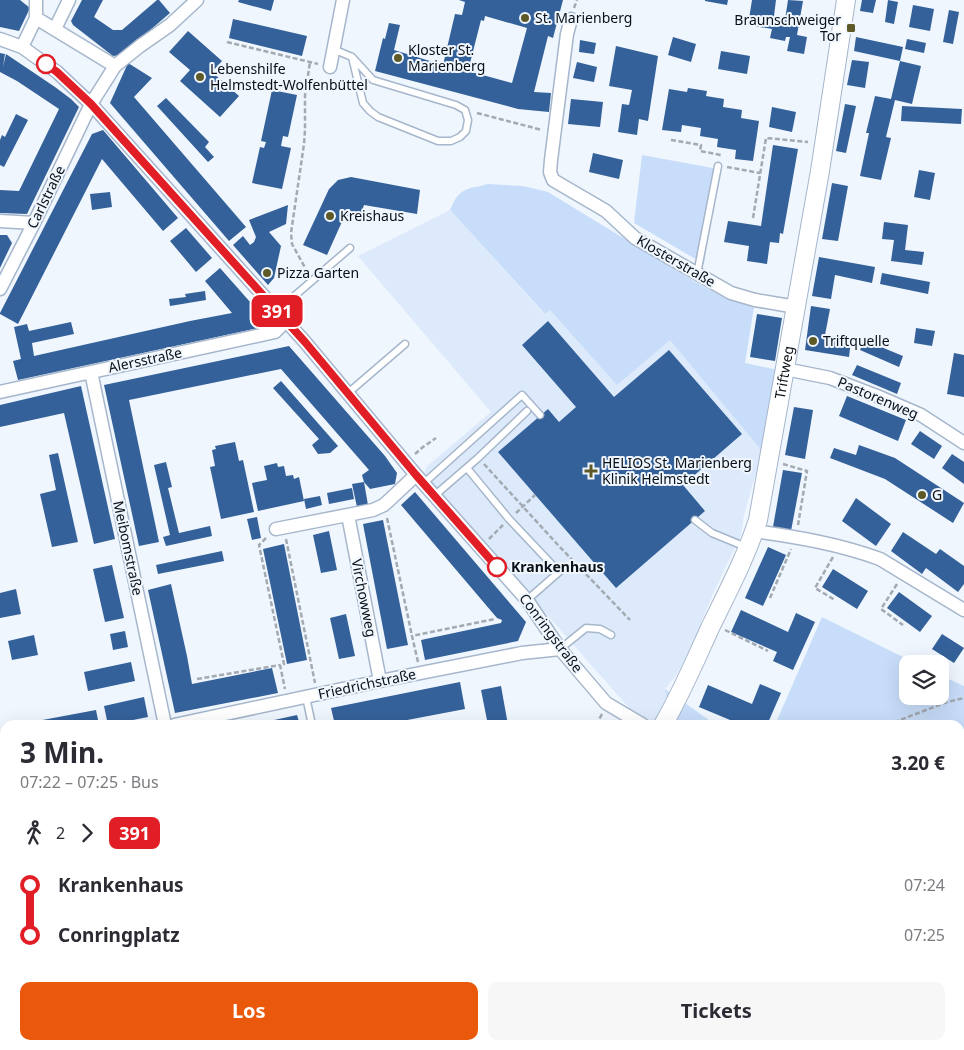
<!DOCTYPE html>
<html lang="de">
<head>
<meta charset="utf-8">
<style>
	body { margin:0; font-family:"Noto Sans",sans-serif; background:#f7f7f7; color:#2b2b33; height:100vh; display:flex; flex-direction:column; font-size:19px; white-space:nowrap }
	* { box-sizing:border-box; margin:0 }
	p { font-size:16px; color:#7c7c81 }
	.icon { flex:none; width:28px; height:28px; fill:none; stroke:currentColor; stroke-width:2; stroke-linecap:round; stroke-linejoin:round }
	.map { position:relative; flex:1; overflow:hidden }
	.sheet { position:absolute; left:0px; top:720px; width:965px; height:330px; display:flex; flex-direction:column; background:#fff; border-radius:15px 15px 0 0; box-shadow:0 5px 20px #0002 }
	.sheet>* { flex:none }
	.badge { padding:0 10px; border-radius:8px; font-size:18px; line-height:32px }
	.buttons { position:absolute; left:899px; top:655px; display:grid; gap:10px }
	.buttons a { display:grid; place-items:center; width:50px; height:50px; border-radius:10px; background:#fff; box-shadow:0 5px 20px #0002; font-size:25px }
	.map>.badge { position:absolute; translate:-50% -50%; box-shadow:0 0 0 2px #fff }
	.legs { display:flex; align-items:center; gap:8px; height:55px; padding:0 20px; font-size:16px }
	.legs p { margin-inline-start:auto }
	.headline { display:flex; align-items:center; justify-content:space-between; height:85px; padding:0 20px }
	h1 { font-size:28px; font-weight:700; line-height:38px }
	.action { display:flex; gap:10px; margin-top:auto; padding:10px 20px }
	.action a { flex:1; height:58px; border-radius:10px; background:#ea580c; color:#fff; font-size:20px; font-weight:700; line-height:58px; text-align:center }
	.action a+a { background:#f7f7f7; color:#2b2b33 }
	ul { padding:0 20px; list-style:none }
	li { display:flex; align-items:center; gap:18px; height:50px; font-size:19px }
	li i { display:grid; place-items:center; width:8px; height:100%; margin:0 6px; background:currentColor }
	li i::after { content:''; width:12px; height:12px; margin:-6px; border:4px solid; border-radius:50%; background:#fff }
	li p { margin-inline-start:auto }
	li:first-child i { background:linear-gradient(#0000 50%,currentColor 0) }
	li:last-child i { background:linear-gradient(currentColor 50%,#0000 0) }
	.map>svg:first-child { display:block }
	.built { fill:#ddeafb }
	.green { fill:#c8ddf9 }
	.building { fill:#346199; fill-rule:evenodd }
	.lines { fill:none; stroke-linecap:round; stroke-linejoin:round }
	.lane-casing { stroke:#a6b6cb; stroke-width:9 }
	.street-casing { stroke:#a6b6cb; stroke-width:15 }
	.secondary-casing { stroke:#a6b6cb; stroke-width:20 }
	.path { stroke:#a4aab2; stroke-width:2.5; stroke-dasharray:5 2.5; stroke-linecap:butt }
	.lane { stroke:#fff; stroke-width:6 }
	.street { stroke:#fff; stroke-width:12 }
	.secondary { stroke:#fff; stroke-width:18 }
	.line-1-casing { stroke:#fff; stroke-width:11 }
	.line-1 { stroke:#e11e26; stroke-width:8 }
	.poi-dot { fill:#5e5a27; stroke:#eff6fe; stroke-width:2 }
	.stop-1-dot { fill:#fff; stroke:#e11e26; stroke-width:2.5 }
	.labels { text-anchor:middle; stroke-width:4; stroke-linejoin:round; paint-order:stroke }
	.poi-label { font-size:14px; fill:#0a1017; stroke:#eff6fe; text-anchor:start }
	.street-label { font-size:14px; fill:#0a1017; stroke:#eff6fe }
	.stop-label { font-size:14px; font-weight:bold; fill:#0a1017; stroke:#eff6fe; text-anchor:start }
</style>
</head>
<body>
<div class="map">
<svg width="964" height="1050" viewBox="0 0 964 1050">
	<rect width="100%" height="100%" fill="#eff6fe"/>
	<path class="built" d="M450,210L544,314L550,310L617,384L670,339L762,451L744,515L741,535L713,594L686,658L675,677L665,689L670,725H644L424,475L426,467L491,412L358,256Z
		M119,1045H371L372,1050H121Z"/>
	<path class="green" d="M642,155L718,169L704,264L634,223Z
		M488,184L523,186L548,192L697,283L727,299L754,307L745,363L778,370L762,451L670,340L617,385L550,310L545,314L450,210C460,187 465,190 488,184Z
		M822,617L917,664H908V696H940V675L964,686V862L960,860V725H775Z
		M665,689L716,725H670Z"/>
	<path class="building" d="M0,0H20L30,8L19,31L0,27Z
		M82,0H103L94,17L113,30H122L157,0H159L170,13L121,55L113,56L73,25L71,21Z
		M239,0H274L271,11L238,2Z
		M459,0H563L553,38L548,36L534,92L551,93L549,112L518,109L375,71L383,38L385,39L389,23L400,25L394,50L443,65L455,14L462,15L465,2ZM485,16L527,28L512,83L468,71L481,20L484,21Z
		M705,0H728L727,5L705,1Z
		M752,0H776L773,24L784,26L788,0L803,1L797,35L807,37L804,54L787,51L790,37H786L785,41L770,38L772,29L748,25Z
		M862,0H876L873,13L860,11Z
		M888,0L898,2L894,24L885,22Z
		M913,5L934,9L930,31L909,27Z
		M949,10L959,12L953,44L943,42Z
		M233,19L307,36L302,56L229,38Z
		M188,31L222,61L212,72L239,96L220,117L180,81L190,70L169,52Z
		M673,37L696,44L691,62L668,55Z
		M856,37L903,47L900,61L921,66L912,104L895,100L886,137L891,138L881,180L860,176L869,133H866L875,96L891,99L900,61L854,51Z
		M907,39L926,43L924,53L905,49Z
		M580,40L596,43L594,54L579,52Z
		M616,46L658,56L648,121L639,119L637,135L618,132L622,104L629,105L632,90L609,86Z
		M721,51L750,56L747,74L718,69Z
		M0,53L5,54L3,67L6,54L55,87L71,99L79,107L27,214L0,213V190L19,191L59,109L17,81L0,72Z
		M852,60L869,62L865,88L847,85Z
		M577,62L597,67L594,82L573,78Z
		M128,63L152,78L134,97L246,227L229,241L110,103Z
		M688,88L707,91L706,96L724,99L723,107L742,110L741,118L759,121L753,161L735,159L736,150L717,147L718,139L700,136L701,128L682,125L681,132L662,130L669,89L687,92Z
		M272,90L297,95L288,137L283,136L281,146L291,148L282,189L252,183L260,147L264,148L266,142L261,141Z
		M166,98L209,142L205,147L214,157L208,162L157,106Z
		M571,99L603,102L600,127L568,124Z
		M845,104L856,106L846,153L836,151Z
		M902,106L962,109L961,124L901,121Z
		M772,107L796,112L792,132L769,127Z
		M16,114L28,120L4,167L0,165V140L2,135L5,137Z
		M103,130L178,218L163,231L102,159L18,324L0,314V313L92,134Z
		M773,145L798,149L783,234L780,233L779,243L770,242L767,264L747,261L749,246L724,242L728,221L761,226Z
		M593,153L623,160L619,179L589,172Z
		M919,170L935,173L930,200L914,197Z
		M351,177L420,190L417,214L364,205L361,214L357,216L349,217L345,215L327,255L303,245L329,189L338,180Z
		M832,183L848,186L838,241L822,239Z
		M110,192L112,207L92,210L90,194Z
		M288,205L286,224L269,232L281,246L274,278L268,285L233,245L243,236L250,245L254,242L256,237L249,220Z
		M884,222L908,225L905,250L924,252L922,265L891,261L894,240L882,239Z
		M186,228L212,258L196,272L170,241Z
		M0,235H7L12,243L0,268Z
		M819,257L875,267L872,283L835,275L831,299L812,296Z
		M220,268L265,319L263,327L18,380L13,361L21,359L14,327L27,324L29,331L71,322L74,334L32,343L34,356L190,321L232,313L205,281Z
		M882,273L930,282L928,294L880,284Z
		M205,291L206,300L170,306L169,299L186,297L185,294Z
		M811,306L830,309L825,335L851,340L849,357L805,350Z
		M757,314L782,318L775,361L750,357Z
		M548,321L614,397L669,350L742,434L683,485L705,511L616,588L498,452L548,409L559,422L576,407L522,345Z
		M916,328L935,331L932,346L914,343Z
		M864,340L903,356L899,367L860,350Z
		M289,346L385,456L397,473L395,484L370,489L364,482L368,505L357,507L352,484L364,482L362,475L369,470L281,369L129,400L159,542L139,546L104,385Z
		M954,353L964,355V397L947,394Z
		M857,365L901,383L897,394L852,375Z
		M281,381L338,446L330,453L318,454L312,445L319,439L273,388Z
		M81,386L115,539L94,544L64,413L0,427V405Z
		M847,396L906,420L898,441L839,416Z
		M794,407L813,410L805,459L785,455Z
		M920,431L942,446L934,459L911,444Z
		M235,442L239,461L243,460L254,512L221,519L210,467L215,466L212,450L216,449L215,446Z
		M859,445L895,458L964,503L953,523L885,479L830,458L834,448L856,455Z
		M58,453L78,542L52,547L40,494L56,490L49,455Z
		M952,454L964,462V484L942,468Z
		M166,462L172,487L168,488L179,533L210,526L212,536L166,546L163,537L170,535L154,465Z
		M277,463L278,467L284,466L286,476L293,475L294,479L299,477L304,501L258,511L252,483L267,480L264,466Z
		M783,470L802,473L791,531L773,527Z
		M352,488L354,499L329,504L327,493Z
		M415,492L526,622L518,641L425,660L421,640L501,623L502,620L497,618L401,505Z
		M320,496L322,505L306,509L304,499Z
		M856,498L891,524L876,546L842,521Z
		M257,517L261,538L252,540L247,519Z
		M383,520L408,645L387,649L363,524Z
		M329,531L337,570L321,573L313,535Z
		M903,532L936,554L940,549L964,566V584L958,592L926,568L922,574L891,551Z
		M284,544L307,660L287,664L263,549Z
		M768,547L786,555L763,606L745,598Z
		M222,551L224,561L158,574L156,565Z
		M112,565L124,618L105,622L93,569Z
		M833,569L868,591L857,609L822,587Z
		M171,584L187,656L192,684L272,668L278,693L175,713L148,590Z
		M16,589L21,614L0,618V593Z
		M899,592L932,616L920,632L887,608Z
		M741,610L788,632L796,613L815,622L793,670L773,661L777,652L731,632Z
		M346,614L355,656L339,659L330,618Z
		M125,631L128,647L113,650L110,634Z
		M942,634L964,648L954,663L932,649Z
		M34,635L38,655L12,660L8,641Z
		M131,662L135,681L88,691L84,672Z
		M460,682L465,709L381,725H335L331,708Z
		M760,684L781,693L767,725H742L699,707L708,685L752,704Z
		M501,686L508,725H488L481,690Z
		M144,697L148,717L108,725L104,706Z
		M96,710L99,725H21V724Z
		M297,715L300,725H256V724Z
		M5,781V829L0,830V782Z
		M5,854V886H4L0,868V855Z
		M960,864L964,865V892L960,891Z
		M960,923L964,925V950L960,959Z
		M964,958V974L960,972V967Z
		M960,996L964,998V1017L960,1015Z
		M43,1045H59L60,1050H40L39,1046Z
		M125,1045H214V1046L198,1050H126Z
		M227,1045H276L277,1049L295,1045H311L312,1050H228Z
		M402,1045H429L430,1050H403Z
		M446,1045H474L472,1050H456Z
		M518,1045H552L549,1050H528Z
		M594,1045H607L605,1050H591Z
		M896,1045H923L921,1050H908Z"/>
	<g class="lines">
		<defs>
			<path id="lane" d="M333,49L352,57L363,103L370,111L378,117L438,141H451L460,137L466,131L468,120L465,110L456,105L373,80L352,57
				M697,274L718,166
				M277,311L350,248
				M348,393L405,344
				M467,468L509,519L559,572L527,600
				M424,483L522,395L540,415
				M434,496L478,458L527,411
				M695,520L712,533L746,547
				M560,649L586,628L600,629L611,635
				M306,697L312,725
				M102,1045L103,1050
				M505,1045L515,1050
				M575,1050L578,1045"/>
			<path id="street" d="M36,18V0
				M571,19L567,34L551,160L550,172L553,180L606,211L635,238L731,293L755,300L796,307
				M55,29L69,0
				M0,39L22,47L57,72L91,104L305,342L416,475L527,600L560,649L606,703L643,725
				M22,47L36,18L115,66
				M330,67L343,0
				M0,221L34,223
				M0,289L34,223L91,104L115,66L140,46L170,25L197,0
				M785,369L830,378L877,396L921,415L964,443
				M91,372L165,725
				M0,392L275,332L286,321
				M348,515L380,681
				M276,529L373,510L384,505L416,475
				M754,531C797,537 839,544 880,559L964,610
				M174,725L380,681L522,653L560,649
				M0,765L5,764
				M78,1045L79,1050
				M824,1045L836,1050"/>
			<g id="secondary">
				<path id="s1" d="M663,725C681,694 695,661 710,628C727,593 746,557 758,520L820,171L846,0"/>
				<path d="M498,1050L500,1045"/>
			</g>
		</defs>
		<use href="#lane" class="lane-casing"/>
		<use href="#street" class="street-casing"/>
		<use href="#secondary" class="secondary-casing"/>
		<path class="path" d="M574,8L577,0
			M227,42L318,64
			M477,113L542,130
			M671,140L701,145L700,151L721,155L720,157
			M727,167L760,173
			M753,218L766,138L808,142
			M308,273L292,244L291,233L304,144L305,130V95L310,62
			M415,454L423,447L436,438
			M484,464L558,545L630,620
			M783,464L807,471L798,525
			M516,513L535,495
			M387,518L412,636
			M266,538L259,545L284,664L280,665L285,689
			M286,539L315,683
			M489,539L503,525
			M833,557L815,588L835,600
			M897,584L881,609L903,625
			M770,598L791,549
			M725,630L768,651
			M418,662L412,636L495,619
			M197,679L280,665
			M596,725L602,714
			M887,725L947,702L964,698
			M960,772L964,763
			M960,836L964,838
			M0,853L5,851
			M0,888L4,908"/>
		<use href="#lane" class="lane"/>
		<use href="#street" class="street"/>
		<use href="#secondary" class="secondary"/>
	</g>
	<g class="lines">
		<defs>
			<path id="line-1" d="M46,64L57,72L91,104L305,342L416,475L497,567"/>
		</defs>
		<use href="#line-1" class="line-1-casing"/>
		<use href="#line-1" class="line-1"/>
	</g>
	<g class="poi-dot">
		<circle cx="525" cy="18" r="5"/>
		<rect x="846" y="23" width="10" height="10" rx="2.5"/>
		<circle cx="398" cy="58" r="5"/>
		<circle cx="200" cy="77" r="5"/>
		<circle cx="330" cy="216" r="5"/>
		<circle cx="267" cy="273" r="5"/>
		<circle cx="813" cy="341" r="5"/>
		<path d="M588.5 463.5h5v5h5v5h-5v5h-5v-5h-5v-5h5z"/>
		<circle cx="922" cy="495" r="5"/>
	</g>
	<g class="stop-1-dot">
		<circle cx="46" cy="64" r="9"/>
		<circle cx="497" cy="567" r="9"/>
	</g>
	<g class="labels">
		<g class="poi-label">
			<text x="535" y="23">St. Marienberg</text>
			<text x="841" y="25" text-anchor="end">Braunschweiger<tspan x="841" dy="16">Tor</tspan></text>
			<text x="408" y="55">Kloster St.<tspan x="408" dy="16">Marienberg</tspan></text>
			<text x="210" y="74">Lebenshilfe<tspan x="210" dy="16">Helmstedt-Wolfenbüttel</tspan></text>
			<text x="340" y="221">Kreishaus</text>
			<text x="277" y="278">Pizza Garten</text>
			<text x="823" y="346">Triftquelle</text>
			<text x="602" y="468">HELIOS St. Marienberg<tspan x="602" dy="16">Klinik Helmstedt</tspan></text>
			<text x="932" y="500">G</text>
		</g>
		<g class="street-label">
			<text transform="translate(46 197) rotate(-64)" y="5">Carlstraße</text>
			<text transform="translate(676 261) rotate(30)" y="5">Klosterstraße</text>
			<text transform="translate(145 360) rotate(-12)" y="5">Alersstraße</text>
			<text dy="5" stroke="none"><textPath href="#s1" startOffset="376">Triftweg</textPath></text>
			<text transform="translate(878 398) rotate(23)" y="5">Pastorenweg</text>
			<text transform="translate(128 548) rotate(78)" y="5">Meibomstraße</text>
			<text transform="translate(364 598) rotate(79)" y="5">Virchowweg</text>
			<text transform="translate(551 633) rotate(53)" y="5">Conringstraße</text>
			<text transform="translate(367 684) rotate(-12)" y="5">Friedrichstraße</text>
		</g>
		<g class="stop-label">
			<text x="511" y="572">Krankenhaus</text>
		</g>
	</g>
</svg>
<div class="buttons">
<a><svg class="icon" aria-label="layers" viewBox="0 0 24 24"><path d="M12 4l9 5-9 5-9-5zM3 14l9 5 9-5"/></svg></a>
</div>
<b class="badge" style="left:277px;top:311px;background:#e11e26;color:#fff">391</b>
<section class="sheet">
<div class="headline"><div><h1>3 Min.</h1><p>07:22 – 07:25 · Bus</p></div><b>3.20 €</b></div>
<div class="legs"><svg class="icon" aria-label="walk" viewBox="0 0 24 24"><circle cx="13" cy="4" r="2"/><path d="M13 8l-2 6 4 7M11 14l-3 7M7 12l3-4h3l4 4"/></svg>2<svg class="icon" aria-label="forward" viewBox="0 0 24 24"><path d="M9 5l7 7-7 7"/></svg><b class="badge" style="background:#e11e26;color:#fff">391</b></div>
<ul>
<li><i style="color:#e11e26"></i><b>Krankenhaus</b><p>07:24</p></li>
<li><i style="color:#e11e26"></i><b>Conringplatz</b><p>07:25</p></li>
</ul>
<div class="action"><a>Los</a><a>Tickets</a></div>
</section>
</div>
</body>
</html>
